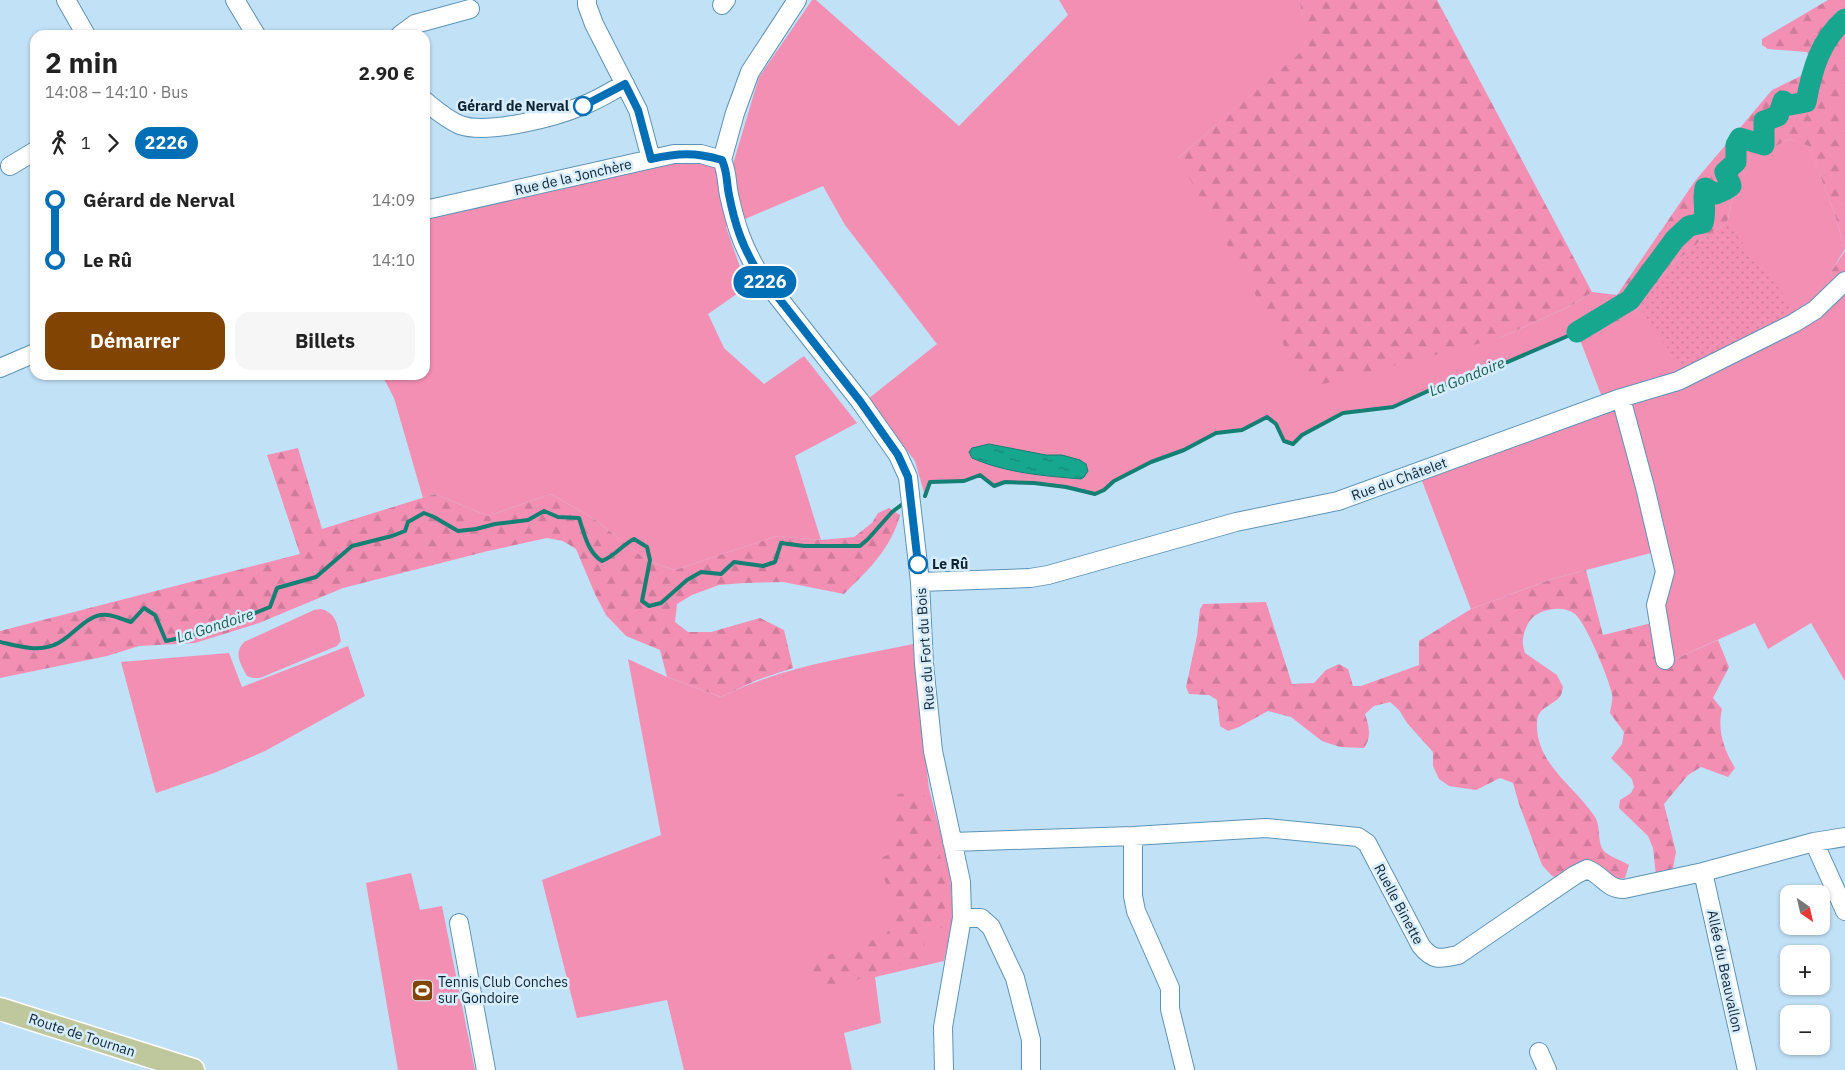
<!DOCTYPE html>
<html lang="fr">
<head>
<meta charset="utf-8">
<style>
	body { margin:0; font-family:"IBM Plex Sans",sans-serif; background:#f6f6f6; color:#222; height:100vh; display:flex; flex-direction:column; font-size:19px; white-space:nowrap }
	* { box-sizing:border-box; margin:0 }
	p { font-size:16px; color:#767676 }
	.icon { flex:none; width:28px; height:28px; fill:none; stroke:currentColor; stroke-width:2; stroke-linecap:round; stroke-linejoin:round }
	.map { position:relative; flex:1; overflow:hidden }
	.side { position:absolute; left:30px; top:30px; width:400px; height:350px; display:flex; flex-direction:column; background:#fff; border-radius:15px; box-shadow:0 1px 4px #0004 }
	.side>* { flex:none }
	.badge { padding:0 10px; border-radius:16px; font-size:18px; line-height:32px }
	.needle { width:32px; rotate:146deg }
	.buttons { position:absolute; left:1780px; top:885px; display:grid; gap:10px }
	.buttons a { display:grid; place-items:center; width:50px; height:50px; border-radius:10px; background:#fff; box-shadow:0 1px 4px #0004; font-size:25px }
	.map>.badge { position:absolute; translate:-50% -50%; box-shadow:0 0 0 2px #fff }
	.legs { display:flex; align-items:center; gap:8px; height:55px; padding:0 15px; font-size:16px }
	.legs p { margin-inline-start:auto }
	.summary { display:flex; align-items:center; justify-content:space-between; height:85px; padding:0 15px }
	h1 { font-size:28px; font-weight:700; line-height:38px }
	.primary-button { display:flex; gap:10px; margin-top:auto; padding:10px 15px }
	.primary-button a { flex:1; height:58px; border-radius:15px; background:#824403; color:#fff; font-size:20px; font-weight:700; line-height:58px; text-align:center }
	.primary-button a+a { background:#f6f6f6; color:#222 }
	ul { padding:0 15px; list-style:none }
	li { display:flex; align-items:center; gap:18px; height:60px; font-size:19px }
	li i { display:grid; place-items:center; width:8px; height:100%; margin:0 6px; background:currentColor }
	li i::after { content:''; width:12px; height:12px; margin:-6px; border:4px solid; border-radius:50%; background:#fff }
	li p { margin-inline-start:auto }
	li:first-child i { background:linear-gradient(#0000 50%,currentColor 0) }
	li:last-child i { background:linear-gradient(currentColor 50%,#0000 0) }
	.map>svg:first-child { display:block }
	.grass { fill:#f48fb4 }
	.forest { fill:url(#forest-firs) }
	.park { fill:url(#park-dots) }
	.water { fill:url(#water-ripples); stroke:#147f73 }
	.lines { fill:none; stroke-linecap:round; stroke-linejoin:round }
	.stream { stroke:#147f73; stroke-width:4 }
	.river { stroke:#17a78f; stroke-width:21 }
	.minor-casing { stroke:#5e93b5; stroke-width:20 }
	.major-casing { stroke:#fff; stroke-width:25 }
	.minor { stroke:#fff; stroke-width:18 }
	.major { stroke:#bfc79c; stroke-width:22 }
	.line-1-casing { stroke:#fff; stroke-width:11 }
	.line-1 { stroke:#006fb6; stroke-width:8 }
	.stop-1-dot { fill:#fff; stroke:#006fb6; stroke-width:2.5 }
	.labels { text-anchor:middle; stroke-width:5; stroke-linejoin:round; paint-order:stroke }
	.stop-label { font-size:14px; font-weight:bold; fill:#0d2331; stroke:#d7edfc; text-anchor:end }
	.street-label { font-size:14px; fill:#0d2331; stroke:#d7edfc }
	.poi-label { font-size:14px; fill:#0d2331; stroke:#d7edfc; text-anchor:start }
	.water-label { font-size:15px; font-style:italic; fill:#1b5f52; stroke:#d7edfc }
</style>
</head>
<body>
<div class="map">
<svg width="1845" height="1070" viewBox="0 0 1845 1070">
	<defs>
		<pattern id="forest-firs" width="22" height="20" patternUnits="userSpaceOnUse" patternTransform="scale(1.25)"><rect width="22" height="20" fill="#f48fb4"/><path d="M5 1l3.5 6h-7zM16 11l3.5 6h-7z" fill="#d07b9b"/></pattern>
		<pattern id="park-dots" width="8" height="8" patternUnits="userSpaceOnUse" patternTransform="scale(1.25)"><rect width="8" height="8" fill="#f48fb4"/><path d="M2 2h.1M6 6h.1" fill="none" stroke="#d07b9b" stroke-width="1.8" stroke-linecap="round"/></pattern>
		<pattern id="water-ripples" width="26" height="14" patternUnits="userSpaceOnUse" patternTransform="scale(1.25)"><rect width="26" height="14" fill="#17a78f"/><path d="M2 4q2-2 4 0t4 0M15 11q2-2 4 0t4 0" fill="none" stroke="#138875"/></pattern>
	</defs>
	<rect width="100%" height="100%" fill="#c1e1f7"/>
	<path class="grass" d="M812,0H816L959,126L1068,15L1059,0H1299L1310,45L1178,158L1500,338L1572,305L1592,292L1617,295L1608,316L1634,313L1669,267L1705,237L1727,223L1733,196L1754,157L1789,139L1809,145L1834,212L1845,249L1830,273L1845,295V681L1811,623L1768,649L1755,623L1673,660L1662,609L1666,549L1552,579L1471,609L1422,481L1607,410L1577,332L1496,367L1428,391L1393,407L1343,413L1302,435L1293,444L1284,441L1276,424L1267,417L1242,430L1216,433L1184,450L1151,462L1114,481L1104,490L1095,494L1066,487L1034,483L1005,482L994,486L980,475L964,481L930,482L925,496L915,461L868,399L937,344L845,225L823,186L726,227L747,287L708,314L724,348L764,384L804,356L857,423L795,456L821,540L777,536L675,570L648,561L594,519L551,494L488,516L435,494L423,498L394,398L382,375H425V218L655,162L701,160L733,164L759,77Z
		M321,609C337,613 338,627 341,641L337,646L260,678H253L247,676C241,664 233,654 244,642L314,610Z
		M913,644L929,789L950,868L953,919L944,961L875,977L881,1023L844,1033L852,1070H684L667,1000L577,1018L542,880L661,835L628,659L667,677L721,697C783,666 847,658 913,644Z
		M348,646L365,696L265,751L214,773L156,793L121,662L229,653L242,687Z
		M411,873L420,910L442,906L475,1070H398L366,883Z"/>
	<path class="forest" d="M1299,0H1437L1592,292L1572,305L1500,338L1308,388L1178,158L1309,45Z
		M1828,0H1845V249L1834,212L1809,146L1789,139L1754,158L1733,196L1727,223L1705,237L1669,267L1634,313L1618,326L1608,317L1617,295L1695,181L1772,90L1799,77L1806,71L1811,61L1807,52L1768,49L1762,45V39Z
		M1845,251V295L1830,273Z
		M298,448L322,529L435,494L488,516L551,494L594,519L648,561L675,570L777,536L821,540L854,537L872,523L878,513L889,508L900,515C891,549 868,570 844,594L783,582L744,583L719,585L692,595L677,604L675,622L688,632H711L760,618L784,630L793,668L757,680L721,697L667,677L660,650L626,636L606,615L595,594L576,549L563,541L547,538L488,551L343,588L259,623L195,643L139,646L107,656L0,678V631L300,554L267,455Z
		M1586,570L1603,635L1664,620L1673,660L1718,640L1729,667L1713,698L1722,709C1717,730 1724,750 1735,768L1728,777L1701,767L1688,775L1664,804L1676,852L1673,868L1662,876H1656L1653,848L1648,836L1619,808L1620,800L1631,793L1634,787L1632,779L1611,758L1622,744L1624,732L1610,713C1611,706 1613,700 1612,694C1609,679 1586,623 1575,614C1564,605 1542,608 1532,618C1527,623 1524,632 1523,639C1522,643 1524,649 1525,653L1557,675L1563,687C1562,690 1562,693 1561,695C1555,705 1537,707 1537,722C1535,764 1574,785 1595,817C1601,826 1597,841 1603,850C1609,857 1621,860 1629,865L1625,878L1617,879L1558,878L1552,876L1542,865L1519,804L1513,783L1500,778L1476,790L1449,786L1439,779L1433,766V752L1407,723L1399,710L1390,702L1374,706L1365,714C1369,726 1372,737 1364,748L1340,747L1322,741L1291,717L1268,711L1239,727L1228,731L1220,726L1217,700L1209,695L1189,694L1186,687L1197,636L1200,609L1203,604L1266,602L1292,684L1314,683L1326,670L1339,664L1348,669L1353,686H1361L1419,665V641L1471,609L1552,579Z
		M921,791L927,799L945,877V926C926,934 925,939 922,958L879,971L852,982L831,988L815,981L811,965L820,958L885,936L895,920L893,899L881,872L880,858L891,854L893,841L888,815L898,794Z"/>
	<path class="park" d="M1727,223L1799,314L1686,373L1657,334L1639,306L1669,267L1705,237Z"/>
	<path class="water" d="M989,444L1046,455H1062L1080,460L1086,464L1088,471L1084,477L1081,479C1045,476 1006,473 972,458L969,452L972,448Z"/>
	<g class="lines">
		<path class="stream" d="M925,496L930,482L964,481L980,475L994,486L1005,482L1034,483L1066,487L1095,494L1104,490L1114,481L1151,462L1184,450L1216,433L1242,430L1267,417L1276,424L1284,441L1293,444L1302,435L1343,413L1393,407L1428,391L1496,367L1577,332
			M0,642C18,646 37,652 54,645C73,638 86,612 108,615C116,616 124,620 131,622L144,608L155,615L166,641L207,632L270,607L277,588L316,577L352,546L392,536L405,531L408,522L424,513L434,517L458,531L476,529L495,524L528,520L544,511L558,517L579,518C584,533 588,553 602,561C615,556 622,545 634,539L647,547L650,560L642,601L649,606L661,603L687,580L701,572L721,574L734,562L763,566L775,562L781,543L804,546H860L868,539L892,512L904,503"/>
		<path class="river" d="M1577,332L1630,300L1675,239L1689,226L1703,223C1707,211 1702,200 1705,188L1716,194L1725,190L1731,186L1725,172L1736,162V145L1740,138L1764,145V121L1778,116L1783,101L1790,105L1806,102C1812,70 1820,41 1845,19"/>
		<defs>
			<path id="minor" d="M66,0L86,35
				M235,0L256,35
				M587,0V5L594,24L638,110L651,159
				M797,0L750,72L735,113L722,160C728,174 726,181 729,195C736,226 742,245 758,272L860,401L898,455L908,477L920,582L924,664L933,751L961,882L962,918L943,1027L944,1070
				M722,5L726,0
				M400,35L415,24L470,9
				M425,101C436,110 446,119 460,125C488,135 556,117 584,105C598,100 611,91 625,84
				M10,166L35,151
				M425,210L674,154H701L722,160
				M0,368L35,353
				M1621,398L1645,487L1665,572L1656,605L1665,660
				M920,582L1030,578L1048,575L1236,522L1338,501L1621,398L1678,381L1794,323L1815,310L1845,281
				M1133,836V896L1136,911L1170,988V1009L1185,1070
				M952,842L1133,836L1266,828L1358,837L1367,843L1421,946C1433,961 1440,959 1458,955L1575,875L1587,869C1603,875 1606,889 1624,889L1703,872L1814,842L1845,837
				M1814,842L1845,911
				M1703,872L1747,1070
				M962,918H981L991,927L1015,978L1031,1040V1070
				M459,923L486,1070
				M1539,1052L1547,1070"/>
			<path id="major" d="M0,1009L193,1070"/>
		</defs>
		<use href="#minor" class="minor-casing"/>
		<use href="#major" class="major-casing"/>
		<use href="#minor" class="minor"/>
		<use href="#major" class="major"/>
	</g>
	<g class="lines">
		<defs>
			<path id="line-1" d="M583,106L625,84L638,110L651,159C678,153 695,152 722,160C728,174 726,181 729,195C735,225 742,246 758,272L860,401L898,455L908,477L918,564"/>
		</defs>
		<use href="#line-1" class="line-1-casing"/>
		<use href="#line-1" class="line-1"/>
	</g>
	<defs>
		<symbol id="stadium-square" viewBox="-11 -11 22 22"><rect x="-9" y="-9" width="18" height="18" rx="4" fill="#824403" stroke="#d7edfc"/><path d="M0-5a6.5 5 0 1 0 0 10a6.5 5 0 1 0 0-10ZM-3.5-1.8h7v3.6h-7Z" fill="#fff"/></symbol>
	</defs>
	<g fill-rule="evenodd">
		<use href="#stadium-square" x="410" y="978" width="25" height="25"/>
	</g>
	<g class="stop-1-dot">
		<circle cx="583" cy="106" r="9"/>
		<circle cx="918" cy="564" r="9"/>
	</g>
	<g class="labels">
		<g class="stop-label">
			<text x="569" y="111">Gérard de Nerval</text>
			<text x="932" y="569" text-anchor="start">Le Rû</text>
		</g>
		<g class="street-label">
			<text transform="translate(573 177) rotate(-13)" y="5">Rue de la Jonchère</text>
			<text transform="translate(1399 479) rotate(-20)" y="5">Rue du Châtelet</text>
			<text transform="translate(925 649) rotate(-94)" y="5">Rue du Fort du Bois</text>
			<text transform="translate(1399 904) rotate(62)" y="5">Ruelle Binette</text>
			<text transform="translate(1725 971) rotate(78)" y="5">Allée du Beauvallon</text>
			<text transform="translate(82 1035) rotate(18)" y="5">Route de Tournan</text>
		</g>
		<g class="poi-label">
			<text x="438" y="987">Tennis Club Conches<tspan x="438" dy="16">sur Gondoire</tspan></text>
		</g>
		<g class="water-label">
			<text transform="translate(1467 377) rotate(-22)" y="5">La Gondoire</text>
			<text transform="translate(215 626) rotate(-18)" y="5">La Gondoire</text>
		</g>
	</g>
</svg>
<div class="buttons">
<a><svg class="needle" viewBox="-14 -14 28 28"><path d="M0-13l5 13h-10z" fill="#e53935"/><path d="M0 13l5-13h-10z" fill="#767676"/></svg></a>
<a>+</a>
<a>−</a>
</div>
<b class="badge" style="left:765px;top:282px;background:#006fb6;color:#fff">2226</b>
<section class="side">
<div class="summary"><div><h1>2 min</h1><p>14:08 – 14:10 · Bus</p></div><b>2.90 €</b></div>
<div class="legs"><svg class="icon" aria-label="walk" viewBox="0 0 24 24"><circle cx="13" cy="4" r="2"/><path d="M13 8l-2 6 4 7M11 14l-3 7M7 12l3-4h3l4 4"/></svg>1<svg class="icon" aria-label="forward" viewBox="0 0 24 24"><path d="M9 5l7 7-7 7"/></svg><b class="badge" style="background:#006fb6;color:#fff">2226</b></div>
<ul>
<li><i style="color:#006fb6"></i><b>Gérard de Nerval</b><p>14:09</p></li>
<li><i style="color:#006fb6"></i><b>Le Rû</b><p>14:10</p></li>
</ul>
<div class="primary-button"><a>Démarrer</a><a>Billets</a></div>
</section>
</div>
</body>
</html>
